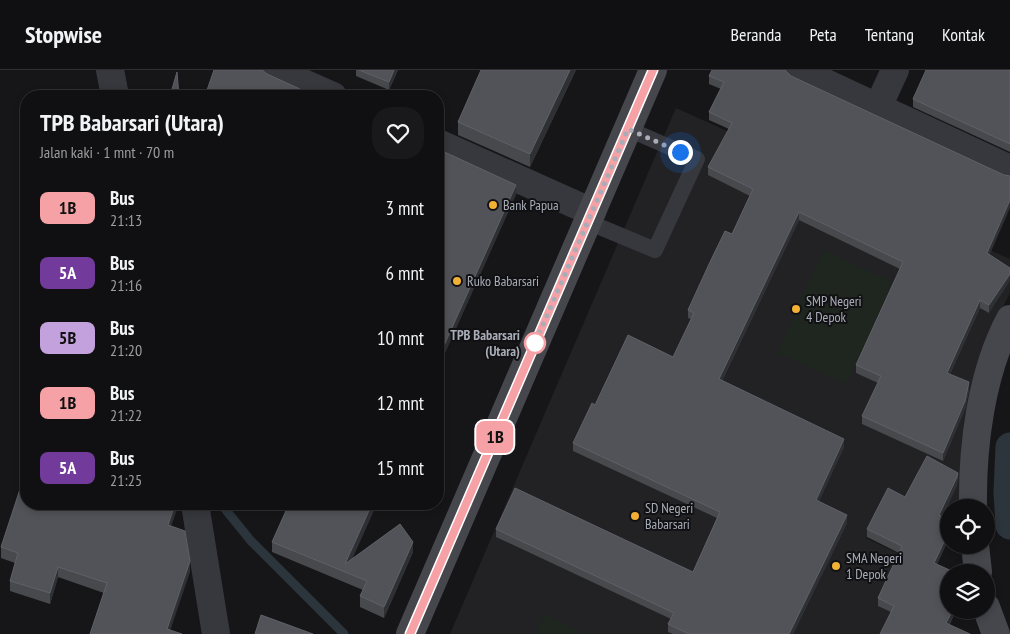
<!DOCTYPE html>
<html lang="id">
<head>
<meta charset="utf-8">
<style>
	body { margin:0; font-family:"PT Sans Narrow",sans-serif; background:#19191b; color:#f1f3f6; height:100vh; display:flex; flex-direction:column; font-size:19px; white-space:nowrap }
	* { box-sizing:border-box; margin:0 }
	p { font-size:16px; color:#9c9d9f }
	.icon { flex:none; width:28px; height:28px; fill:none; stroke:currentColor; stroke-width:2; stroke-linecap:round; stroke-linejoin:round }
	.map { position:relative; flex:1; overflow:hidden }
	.panel { position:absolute; left:20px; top:20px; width:424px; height:420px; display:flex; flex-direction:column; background:#101012; border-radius:20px; box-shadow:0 2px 8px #0003,0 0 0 1px #303032 }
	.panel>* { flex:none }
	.badge { padding:0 10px; border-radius:8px; font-size:18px; line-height:32px }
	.controls { position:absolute; left:940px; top:429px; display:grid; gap:10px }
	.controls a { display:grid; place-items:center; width:55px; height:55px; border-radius:50%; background:#101012; box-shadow:0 2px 8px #0003,0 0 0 1px #303032; font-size:25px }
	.you { position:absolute; width:25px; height:25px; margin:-12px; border:4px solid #fff; border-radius:50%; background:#1a73e8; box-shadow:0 0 0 8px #1a73e833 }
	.map>.badge { position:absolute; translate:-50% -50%; box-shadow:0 0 0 2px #fff }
	.round { display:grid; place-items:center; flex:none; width:52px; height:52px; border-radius:20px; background:#19191b }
	.overview { display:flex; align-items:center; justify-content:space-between; height:85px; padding:0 20px }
	h1 { font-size:24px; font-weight:700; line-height:38px }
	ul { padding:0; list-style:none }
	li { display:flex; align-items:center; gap:15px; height:65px; padding:0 20px }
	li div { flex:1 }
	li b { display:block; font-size:19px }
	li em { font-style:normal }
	li .badge { min-width:55px; font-weight:700; text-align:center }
	header { display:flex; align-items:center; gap:30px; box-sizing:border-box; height:70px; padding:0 25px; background:#101012; border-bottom:1px solid #303032 }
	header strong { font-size:24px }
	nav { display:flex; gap:28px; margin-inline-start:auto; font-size:18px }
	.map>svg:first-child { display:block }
	.built { fill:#222225 }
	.green { fill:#1e261f }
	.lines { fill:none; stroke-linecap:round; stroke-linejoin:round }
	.stream { stroke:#2c353c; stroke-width:9 }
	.canal { stroke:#2c353c; stroke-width:29 }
	.lane { stroke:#37383d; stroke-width:16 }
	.street { stroke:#37383d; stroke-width:28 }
	.secondary { stroke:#45474d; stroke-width:28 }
	.wall { fill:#47494d }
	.shaded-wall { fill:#2f3033 }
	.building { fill:#525359; stroke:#5f6168 }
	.line-casing { stroke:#fff; stroke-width:11 }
	.line { stroke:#f5a1a5; stroke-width:8 }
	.walk { stroke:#a8adb8; stroke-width:5; stroke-dasharray:0 9 }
	.poi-dot { fill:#f2b134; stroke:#111113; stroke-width:2 }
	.stop-dot { fill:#fff; stroke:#f5a1a5; stroke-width:2.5 }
	.labels { text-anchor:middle; stroke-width:4; stroke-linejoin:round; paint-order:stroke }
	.poi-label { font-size:14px; fill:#a8adb8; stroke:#111113; text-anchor:start }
	.stop-label { font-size:14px; font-weight:bold; fill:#a8adb8; stroke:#111113; text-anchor:end }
</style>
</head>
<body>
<header>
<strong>Stopwise</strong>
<nav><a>Beranda</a><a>Peta</a><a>Tentang</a><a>Kontak</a></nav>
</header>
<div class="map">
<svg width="1010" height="564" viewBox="0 0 1010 564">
	<rect width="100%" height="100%" fill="#161618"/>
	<path class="built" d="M676,38L1010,189V223L994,255L960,437L949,438V456L888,425L866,468L949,508V540H956L945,564H450Z"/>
	<path class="green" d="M823,180L893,212L847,314L777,283Z
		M545,544L584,564H535Z"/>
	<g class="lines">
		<path class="stream" d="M221,434L251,471L344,564"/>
		<path class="canal" d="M1010,377L1008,422L1010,455"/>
		<path class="lane" d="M588,152L655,180L697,89L628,59"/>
		<path class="street" d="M110,0L115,26
			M274,0L333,26
			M798,0L1010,99
			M878,37L895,0
			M438,73L592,142
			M195,434L216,564"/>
		<path class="secondary" d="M973,438C972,377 981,303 1010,249
			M975,475L978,502
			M986,537L996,564
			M410,564L653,0"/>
	</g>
	<path class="wall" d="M356,0H398L389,20L356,6Z
		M481,0H576L530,97L458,65V52Z
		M712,0L990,184L989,243L980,238L950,304L969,320L965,339L943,391L862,354V346L878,313L856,303V295L900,199L799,150L722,311L844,377L819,431L847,453L793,564H673L668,562V554L671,549L496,467V459L693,502L717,448L573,381V373L595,335L673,287L691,249L688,248V240L732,164L750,126L708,105V97L729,59L709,50V42L721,19L709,14V6Z
		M1010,0V82L913,37V29Z
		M958,403L957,415L942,447L949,450V468L937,494L949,540H956L950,554L891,542L878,536V528L899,483L867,467V459L905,427Z
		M171,456L190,502L90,564L104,523L58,507L50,534L10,521V511L15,493L1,488V477Z
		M272,472L352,489L413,482L384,548L360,537V526L363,520L272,482Z"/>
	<path class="shaded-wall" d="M394,0H398L389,20V12Z
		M570,0H576L530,97V84Z
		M516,115V125L438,299V289Z
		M1010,130V138L987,191V183Z
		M799,142V150L719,317V309Z
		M1010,204V211L989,243V235Z
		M980,230V238L947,310V303Z
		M969,312V320L965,339L943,391V383Z
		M844,369V377L816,438V430Z
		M957,407V415L939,453V445Z
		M175,434H179L168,465V455Z
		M372,434H377L346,503L345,494Z
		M847,445V453L793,564H789Z
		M949,461V468L934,501V493Z
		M413,472V482L384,548V537Z
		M190,491V502L169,564L167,559Z
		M58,497V507L50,534V523Z
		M953,540H956L946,561V553Z"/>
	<path class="building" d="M214,0H262L267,4L300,19L297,26H205Z
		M359,0H394L389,12Z
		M481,0H570L530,84L458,52Z
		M712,0H785L791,6L1004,105L1010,106V130L987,183L1010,198V204L989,235L980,230L947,303L969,312L965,331L943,383L862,346L881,306L856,295L903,192L799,142L719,309L844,369L816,430L847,445L789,564H689L668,554L674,543L496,459L515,418L693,502L720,442L573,373L592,333L595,335L628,265L673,287L694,243L688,240L710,192L725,161L732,164L753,119L708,97L732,53L709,42L724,12L709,6Z
		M926,0H1010V74L913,29Z
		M177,2L179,26H170Z
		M438,79L516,115L438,289Z
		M927,386L958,403L957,407L939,445L949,450V461L934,493L954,502H949V540H953L946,553L970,564H880L894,536L878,528L902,476L867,459L888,418L905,427Z
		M26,401V434H175L168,455L185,461L190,491L167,559L182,564H90L107,513L58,497L50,523L10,511L18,483L1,477Z
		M289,434H372L345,494L400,454L413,472L384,537L360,526L367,511L272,472Z
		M261,545L313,564H255Z"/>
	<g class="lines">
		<defs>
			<path id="line" d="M410,564L653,0"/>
		</defs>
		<use href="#line" class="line-casing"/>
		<use href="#line" class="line"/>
		<path class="walk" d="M535,273L532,280L628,59L680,82"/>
	</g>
	<g class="poi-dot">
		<circle cx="493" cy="135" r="5"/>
		<circle cx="457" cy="211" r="5"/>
		<circle cx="796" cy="239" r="5"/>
		<circle cx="635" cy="446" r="5"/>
		<circle cx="836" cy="496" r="5"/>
	</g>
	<circle class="stop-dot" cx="535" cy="273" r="10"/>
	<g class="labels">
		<g class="poi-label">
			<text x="503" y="140">Bank Papua</text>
			<text x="467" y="216">Ruko Babarsari</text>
			<text x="806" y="236">SMP Negeri<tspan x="806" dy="16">4 Depok</tspan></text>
			<text x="645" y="443">SD Negeri<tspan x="645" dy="16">Babarsari</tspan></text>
			<text x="846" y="493">SMA Negeri<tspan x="846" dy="16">1 Depok</tspan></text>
		</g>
		<g class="stop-label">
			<text x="520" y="270">TPB Babarsari<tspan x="520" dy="16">(Utara)</tspan></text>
		</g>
	</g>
</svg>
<div class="controls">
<a><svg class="icon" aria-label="locate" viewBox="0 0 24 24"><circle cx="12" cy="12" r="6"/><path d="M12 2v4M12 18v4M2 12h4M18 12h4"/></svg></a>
<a><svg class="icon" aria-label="layers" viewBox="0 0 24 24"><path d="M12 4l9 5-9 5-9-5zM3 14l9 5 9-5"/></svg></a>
</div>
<div class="you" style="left:680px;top:82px"></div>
<b class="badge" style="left:495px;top:367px;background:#f5a1a5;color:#111">1B</b>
<section class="panel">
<div class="overview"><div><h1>TPB Babarsari (Utara)</h1><p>Jalan kaki · 1 mnt · 70 m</p></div><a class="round"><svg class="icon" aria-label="heart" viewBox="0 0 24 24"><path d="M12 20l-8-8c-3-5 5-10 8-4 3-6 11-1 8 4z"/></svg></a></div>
<ul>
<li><span class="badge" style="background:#f5a1a5;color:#111">1B</span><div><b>Bus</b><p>21:13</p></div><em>3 mnt</em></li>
<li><span class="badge" style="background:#723a9b;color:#fff">5A</span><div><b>Bus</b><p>21:16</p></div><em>6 mnt</em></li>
<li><span class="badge" style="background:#c3a1dd;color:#111">5B</span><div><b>Bus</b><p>21:20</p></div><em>10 mnt</em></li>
<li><span class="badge" style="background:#f5a1a5;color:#111">1B</span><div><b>Bus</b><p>21:22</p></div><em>12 mnt</em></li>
<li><span class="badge" style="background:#723a9b;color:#fff">5A</span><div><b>Bus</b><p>21:25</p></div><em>15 mnt</em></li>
</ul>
</section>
</div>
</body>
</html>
